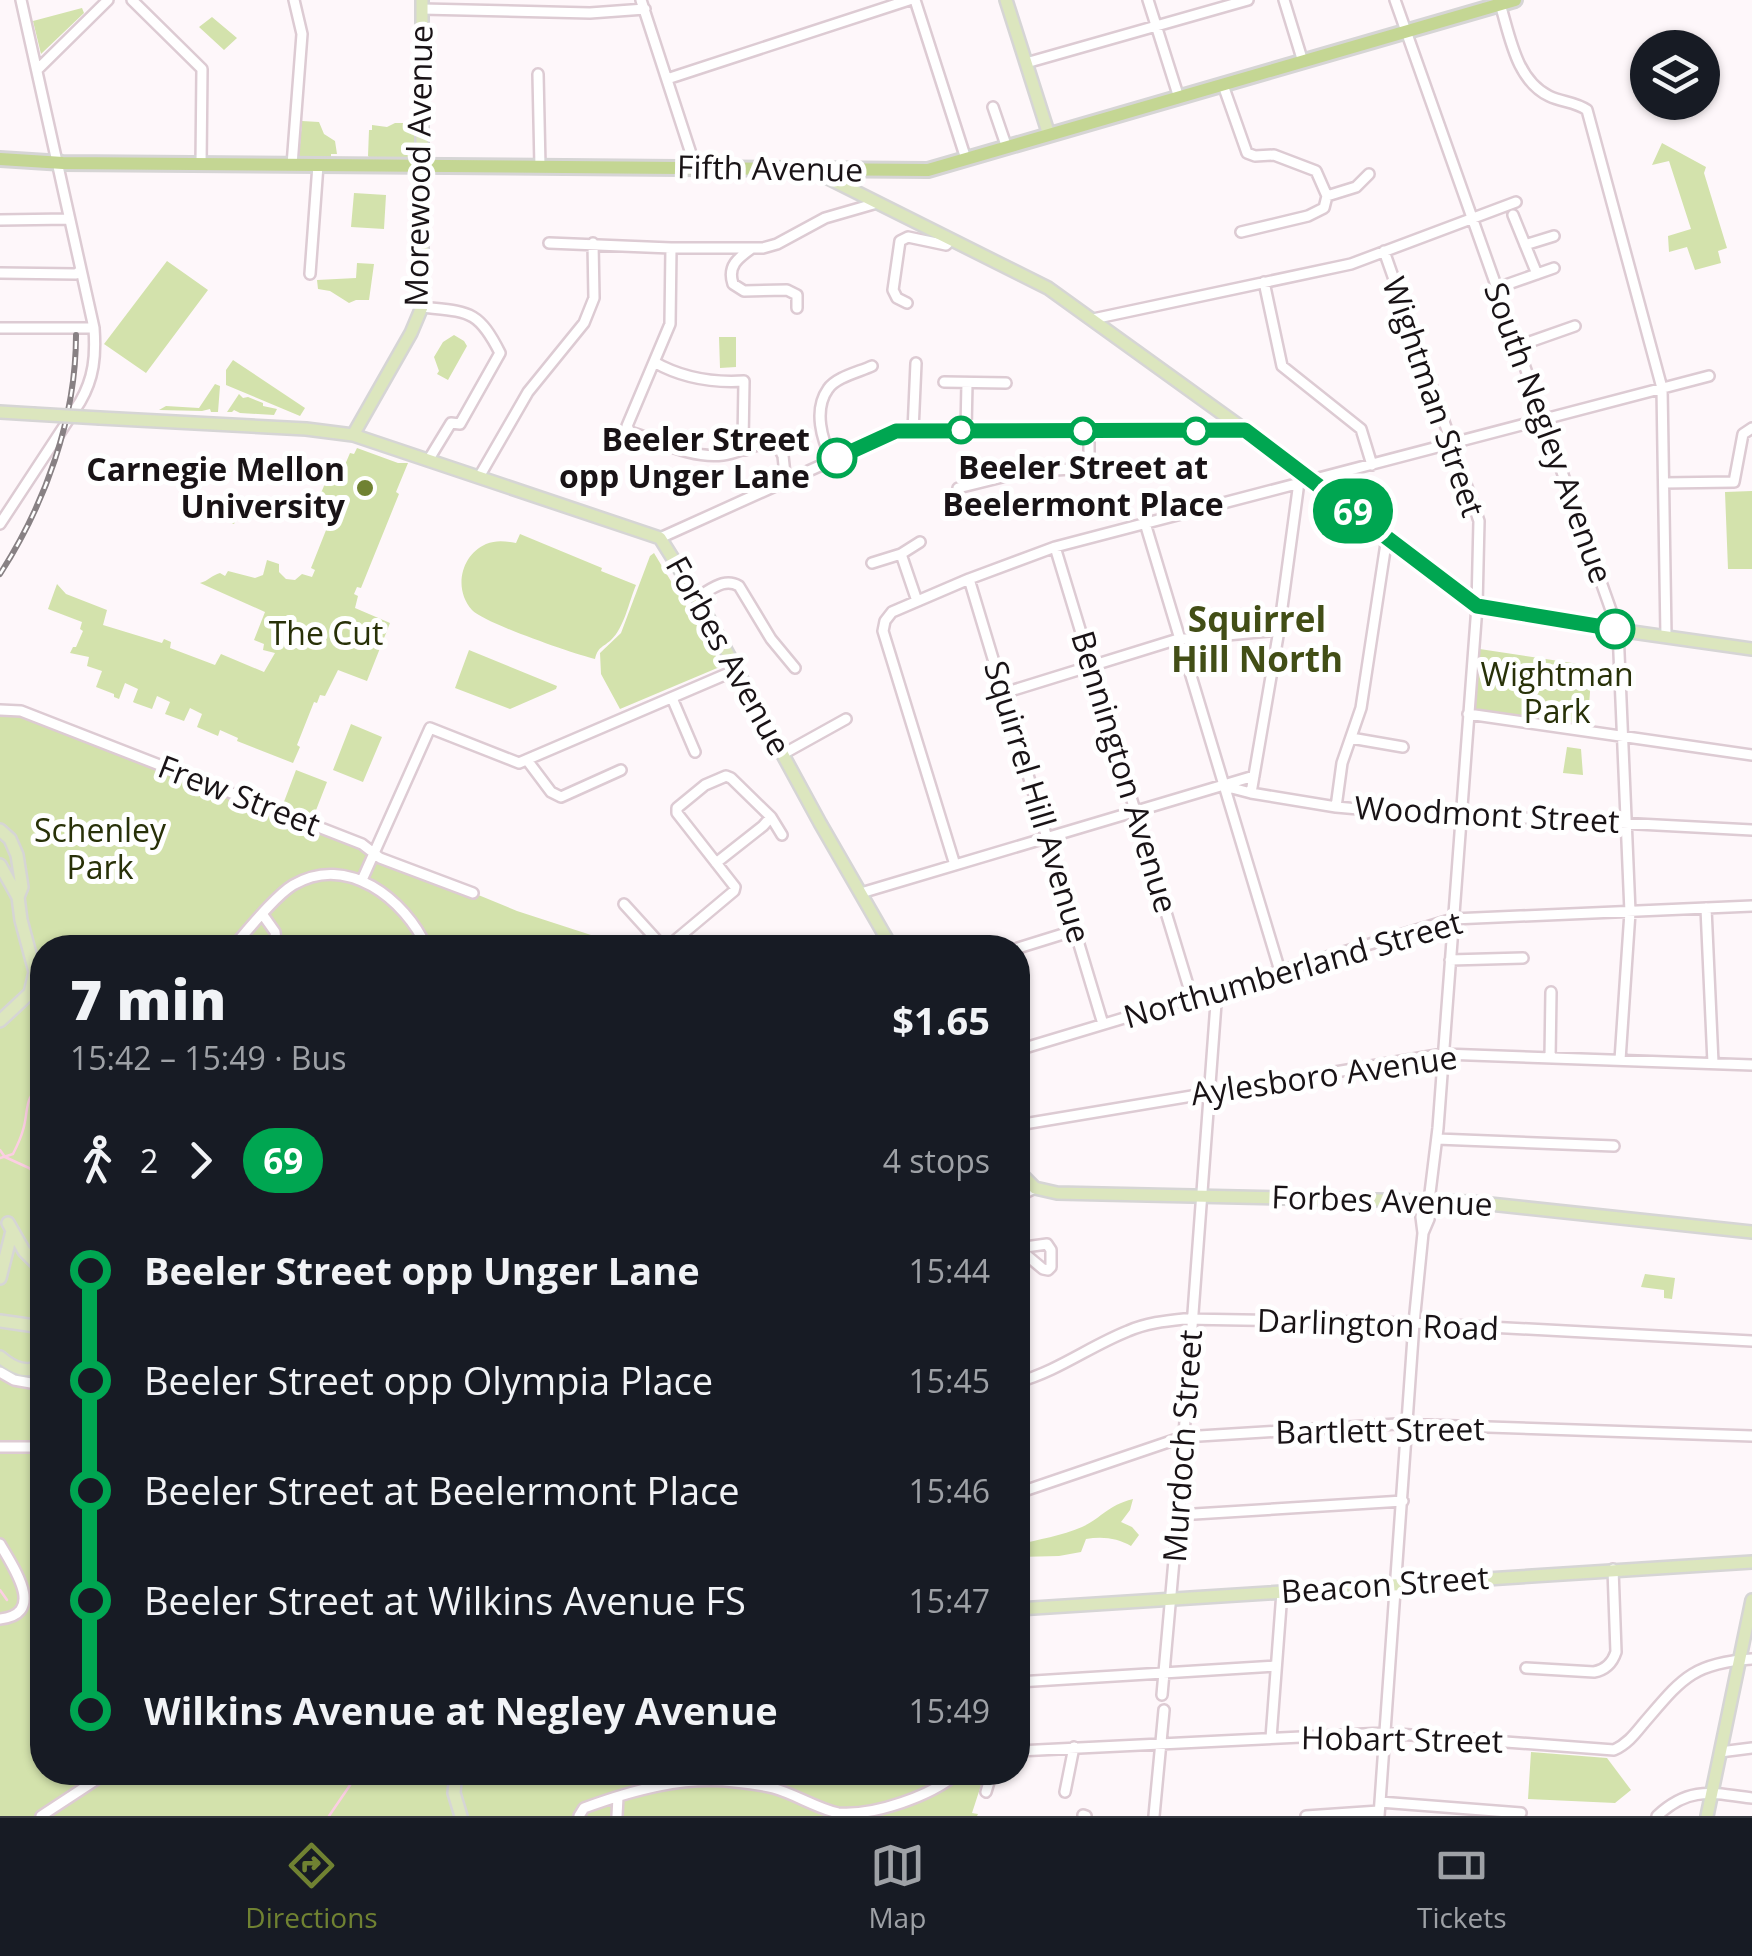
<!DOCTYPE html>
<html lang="en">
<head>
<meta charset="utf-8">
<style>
	body { margin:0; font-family:"Open Sans",sans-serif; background:#242831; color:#f1f3f6; height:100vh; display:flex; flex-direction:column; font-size:38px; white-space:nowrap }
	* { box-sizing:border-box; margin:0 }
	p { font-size:32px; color:#9ea1a6 }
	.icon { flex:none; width:55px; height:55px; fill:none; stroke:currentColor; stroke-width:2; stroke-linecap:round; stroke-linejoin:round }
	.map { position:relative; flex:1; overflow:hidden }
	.details { position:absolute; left:30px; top:935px; width:1000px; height:850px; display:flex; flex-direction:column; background:#171b24; border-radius:40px; box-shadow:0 2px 8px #0004 }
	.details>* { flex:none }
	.badge { padding:0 20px; border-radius:32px; font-size:35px; line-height:65px }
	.buttons { position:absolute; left:1630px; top:30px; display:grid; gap:20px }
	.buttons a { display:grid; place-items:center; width:90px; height:90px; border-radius:50%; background:#171b24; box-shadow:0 2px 8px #0004; font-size:50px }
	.map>.badge { position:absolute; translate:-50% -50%; box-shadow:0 0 0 5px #fff }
	.legs { display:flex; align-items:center; gap:15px; height:110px; padding:0 40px; font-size:32px }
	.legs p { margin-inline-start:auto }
	.headline { display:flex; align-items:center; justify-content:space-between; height:170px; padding:0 40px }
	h1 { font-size:55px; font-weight:800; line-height:75px }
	ul { padding:0 40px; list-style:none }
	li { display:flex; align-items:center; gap:35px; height:110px; font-size:38px }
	li i { display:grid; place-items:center; width:15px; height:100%; margin:0 12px; background:currentColor }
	li i::after { content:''; width:25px; height:25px; margin:-12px; border:8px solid; border-radius:50%; background:#171b24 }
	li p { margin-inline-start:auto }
	li:first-child i { background:linear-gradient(#0000 50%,currentColor 0) }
	li:last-child i { background:linear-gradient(currentColor 50%,#0000 0) }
	.tabs { display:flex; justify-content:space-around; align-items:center; height:140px; border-top:2px solid #363941; background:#171b24; font-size:28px; color:#9ea1a6 }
	.tabs a { display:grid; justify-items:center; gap:5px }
	.tabs .active { color:#708232 }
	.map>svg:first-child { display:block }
	.green { fill:#d3e2ac }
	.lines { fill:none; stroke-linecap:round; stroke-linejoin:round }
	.stream { stroke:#fccee3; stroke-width:2.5 }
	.minor-casing { stroke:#ddcbd3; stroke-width:14 }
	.major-casing { stroke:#d6d5d5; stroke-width:16 }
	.highway-casing { stroke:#d6d5d5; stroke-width:18 }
	.minor { stroke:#fff; stroke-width:9 }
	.major { stroke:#dce6be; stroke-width:11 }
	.highway { stroke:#c4d693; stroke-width:12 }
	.rail-casing { stroke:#888184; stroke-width:6 }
	.rail { stroke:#fff; stroke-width:2.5; stroke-dasharray:8; stroke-linecap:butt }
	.major-bridge-casing { stroke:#d6d5d5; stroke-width:16; stroke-linecap:butt }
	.major-bridge { stroke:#dce6be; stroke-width:11 }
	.line-1-casing { stroke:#fff; stroke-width:22 }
	.line-1 { stroke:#00a651; stroke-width:15 }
	.stop-1-dot { fill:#fff; stroke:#00a651; stroke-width:5 }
	.poi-dot { fill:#708232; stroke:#fff; stroke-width:4 }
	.labels { text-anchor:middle; stroke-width:10; stroke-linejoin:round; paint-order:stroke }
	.street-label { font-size:32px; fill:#191316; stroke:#fff }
	.stop-label { font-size:32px; font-weight:bold; fill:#191316; stroke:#fff; text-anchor:end }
	.poi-label { font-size:32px; font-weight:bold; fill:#191316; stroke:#fff; text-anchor:end }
	.park-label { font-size:32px; fill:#283108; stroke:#fff }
	.neighbourhood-label { font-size:35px; font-weight:bold; fill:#424e16; stroke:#fff }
</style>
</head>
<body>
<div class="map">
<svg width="1752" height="1816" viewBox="0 0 1752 1816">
	<rect width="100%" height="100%" fill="#fef7fa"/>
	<path class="green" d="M82,8L84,13L41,54L33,21Z
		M212,17L237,38L224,50L199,27Z
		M302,121L319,122L324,134L335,141L337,154H331V158L299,157Z
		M395,123H415V159L370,158L368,156L369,130H372V125L387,127Z
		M1662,143L1706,167L1704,173L1727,248L1718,251L1721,263L1695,270L1687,247L1669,252L1668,236L1691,229L1669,161L1652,165Z
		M354,193L386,195L384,229L351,227Z
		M167,261L208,290L146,373L104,344Z
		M357,263L374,264L369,300H356L349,303L330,291L318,289L317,280L356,278Z
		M454,335L464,341L467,346L448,380L437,374L439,371L434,357L443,342Z
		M719,337H736V367L720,368Z
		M233,360L305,408L300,416L226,385V370Z
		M215,384L220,386L218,412H211L210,409L202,411L159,410L166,406L199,408Z
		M239,394L243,398L248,397L263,403V406L277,409L274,415L240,413L234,410L232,412H227Z
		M357,448L398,463H408L396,492L399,494L361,588L357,587L354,594L358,596L355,608L390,623L367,681L338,670L325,696L320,695L317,703L314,702L297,745L300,747L293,763L237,741L238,738L220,730L218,736L197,727L202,714L190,708L184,721L165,714L170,702L157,696L152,709L135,703L133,702L138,689L125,683L119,699L114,697V694L96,687L102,671L87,666L89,657L70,653L73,647H76L83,631L80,629L82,622L48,609L57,584L66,594L107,610L103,625L162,643L164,639L171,642L170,648L215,665L221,654L264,672L275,653L263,650L264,644L254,640L265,612L200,583C208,581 212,575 220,573L225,576L228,571L255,578L263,575L267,560L279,564V572L286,579L295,580L302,574L312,577L315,570L311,568L336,505L319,498L333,464L344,467L350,453L354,454Z
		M1752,491V569H1728L1725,492Z
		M221,502L241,509L234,524L205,511L212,504L217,509Z
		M520,534L602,568L601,571L636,585C629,602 624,628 611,640C602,648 598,647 595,659C574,654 484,623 472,610C453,589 461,555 486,544C496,540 505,541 516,543Z
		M654,553L722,666L620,709L601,674L600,653L621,633L650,556Z
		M1473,648L1592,666L1587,731L1468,714Z
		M469,650L557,686L556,689L510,709L455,688Z
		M8,709L359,846L517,911L628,947L42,948V1772L985,1773L972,1813L978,1814L977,1816H0V710Z
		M351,724L382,737L363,782L333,770Z
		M1567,747L1581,749L1583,775L1563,773Z
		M296,770L327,782L313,818L282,807Z
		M1645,1274L1675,1278L1672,1299L1664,1298V1290L1641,1287Z
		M1133,1499L1130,1510L1121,1522L1132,1527L1139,1535L1131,1546C1118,1538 1102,1536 1086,1539L1081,1552L1059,1556L1018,1557V1545C1038,1539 1062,1536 1082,1527C1102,1518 1106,1506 1133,1499Z
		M1531,1752L1607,1758L1631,1790L1615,1803L1528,1799Z"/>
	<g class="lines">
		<path class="stream" d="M335,941L376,942L382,948
			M0,1150L5,1157L29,1168L42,1179
			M0,1158L13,1154C17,1146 21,1138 23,1130C29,1111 23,1098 42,1084
			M0,1590L7,1600
			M329,1816L359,1772"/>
		<defs>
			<path id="minor" d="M132,0L202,69L201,164
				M641,0L696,169
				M915,0L966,159
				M1148,0L1179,98
				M1284,0L1303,62
				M1395,0L1618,630L1630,912L1620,1060
				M1500,4C1510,36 1516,80 1549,96C1561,102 1576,102 1587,110L1662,388L1666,636
				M422,9L590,13L645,9
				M1026,63L1248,0
				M37,70L108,0
				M538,74L540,167
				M667,79L909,0
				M1223,85L1247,153L1255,156L1274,155L1316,171L1327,196L1324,208L1308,216L1241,232
				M993,107L1007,148
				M292,165L302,34L294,0
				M1327,196L1356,187L1369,174
				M1513,215L1537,274
				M0,220L69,219
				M549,243L671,248H763L777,244L825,218L877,203
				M1525,245L1554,236
				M671,248L670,324L627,426L630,432C659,441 691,459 723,455C741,453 759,440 777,444L783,456L786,483
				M752,248C738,258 727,266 733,284L744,291L787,290L797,295V308
				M1384,251L1479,521L1477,606L1438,1128L1429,1201V1219L1423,1233
				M0,273L76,274L81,270
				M310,274L318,165
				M1264,282L1282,366L1361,429L1372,465
				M1497,288L1554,268
				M907,303L897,298L893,290L900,241L908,237L946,245L951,240
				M422,307C468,312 478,309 500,353L460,424L451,423L429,459
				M1093,319L1351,264L1516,202
				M0,328H94
				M1518,346L1575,326
				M654,362C682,378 712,383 744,381L743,443L745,450
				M944,382L1006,383
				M966,430L967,383
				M913,431L916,363
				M832,460C822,440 813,410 828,389C836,377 859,372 872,366
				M479,477L528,392L584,323L594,298L593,243
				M1664,483L1734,482L1743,434L1752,428
				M958,488L1022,472L1089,468V431
				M1145,523L1280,971
				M0,524L80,402C94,378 96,356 94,328L21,0
				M660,538L897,431L1245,430
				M1055,547L1192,998
				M901,554L917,601
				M872,563L901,554L920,542
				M969,579L1103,1024
				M697,597C711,590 724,577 739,586L771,639L795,668
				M1004,693L1175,640L1279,630
				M672,698L695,752
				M0,710L21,711L362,844L380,858L473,893
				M1468,714L1752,755
				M1351,738L1403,747
				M783,754L846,719
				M527,760L551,792L561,797L621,770
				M1224,786L1251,793L1336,807L1460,818L1468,815L1752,830
				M1251,793L1279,630L1299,482
				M1336,807L1342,763L1361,708L1387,537
				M716,863L763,826L771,817
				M955,865L883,631L885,621L892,612L969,579L1055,547L1709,376
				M362,880L430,728L519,763L736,670
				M861,893L1254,776
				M624,904L664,948
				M1706,908L1713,1063
				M263,915L275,932L277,948
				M232,948C248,930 275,896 293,885C347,853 405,899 427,948
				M666,948L734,891L735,887L677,813V808L705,785L726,776L731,778L771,817L782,835
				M1018,948L1076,930
				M1450,960L1523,958
				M32,990L42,991
				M1018,1050L1453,919L1752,906
				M1550,1058L1551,992
				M1018,1125L1443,1054L1752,1065
				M1437,1139L1614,1146
				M1018,1192H1027L1035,1188
				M1018,1248L1047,1244L1051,1250V1267L1048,1270L1043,1269L1018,1248
				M0,1372L14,1380L42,1385
				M1018,1382C1058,1371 1090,1346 1128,1331C1146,1323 1165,1321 1184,1319L1414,1323L1752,1341
				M0,1447H42
				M1018,1493L1183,1437L1397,1424L1752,1436
				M1178,1515L1403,1501
				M0,1544C13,1567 47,1614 0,1619
				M1526,1668L1594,1672C1605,1670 1612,1664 1616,1652L1613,1569
				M1018,1682L1276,1666
				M1162,1695L1178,1515L1217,990
				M1271,1738L1282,1592
				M1018,1751L1384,1733L1614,1750C1627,1744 1634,1735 1643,1724C1681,1680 1691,1663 1752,1659
				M1720,1752L1752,1748
				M986,1792L992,1772
				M1065,1792L1074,1747
				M1380,1802L1521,1813
				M1083,1815L1086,1816
				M41,1816L108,1772
				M579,1816L584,1808C633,1790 683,1776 735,1782C747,1783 761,1785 773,1788C795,1794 816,1808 838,1813C874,1816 932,1796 959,1772
				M617,1816L618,1797
				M1154,1816L1164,1710
				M1306,1816L1379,1811
				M1379,1816L1414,1323L1423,1233L1421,1217L1422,1209L1429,1201
				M1657,1816C1689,1786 1712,1793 1752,1798"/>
			<path id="major" d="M1006,0L1049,135
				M812,170L1048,288L1245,430L1477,606L1618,630L1752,649
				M0,412L33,414
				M100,418L306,429L353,435L660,538L697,597L820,823L892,948
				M353,435L411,333L422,307V0
				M0,830L10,839L17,855L22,887L18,897L21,920L35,972L30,993L0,1021
				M0,865L18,897
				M1018,1171L1035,1188L1057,1193L1471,1202L1752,1232
				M8,1223L24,1251L42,1269
				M0,1278L12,1231
				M0,1321L42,1327
				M0,1357C13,1368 26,1374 42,1366
				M1018,1609L1752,1562
				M456,1772L454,1793L461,1816
				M1707,1816L1752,1600"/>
			<path id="highway" d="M0,159L63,163L928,170L1515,0"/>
		</defs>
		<use href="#minor" class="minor-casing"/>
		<use href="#major" class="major-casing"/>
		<use href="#highway" class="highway-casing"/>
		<use href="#minor" class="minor"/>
		<use href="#major" class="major"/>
		<use href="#highway" class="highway"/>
		<defs>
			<path id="rail" d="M0,574C45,504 76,419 76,335"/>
		</defs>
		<use href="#rail" class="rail-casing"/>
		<use href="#rail" class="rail"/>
		<defs>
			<path id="major-bridge" d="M33,414L100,418"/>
		</defs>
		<use href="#major-bridge" class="major-bridge-casing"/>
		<use href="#major-bridge" class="major-bridge"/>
	</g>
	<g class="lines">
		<defs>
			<path id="line-1" d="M837,458L896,431L1245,430L1477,606L1615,629"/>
		</defs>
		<use href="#line-1" class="line-1-casing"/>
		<use href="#line-1" class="line-1"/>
	</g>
	<g class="stop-1-dot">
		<circle cx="961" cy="430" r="12"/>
		<circle cx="1083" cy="431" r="12"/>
		<circle cx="1196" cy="431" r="12"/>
		<circle cx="837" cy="458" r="18"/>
		<circle cx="1615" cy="629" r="18"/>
	</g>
	<circle class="poi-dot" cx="365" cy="488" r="10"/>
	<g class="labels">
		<g class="street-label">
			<text transform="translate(419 166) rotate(-89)" y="11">Morewood Avenue</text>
			<text transform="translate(770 169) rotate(1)" y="11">Fifth Avenue</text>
			<text transform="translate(1433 397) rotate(71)" y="11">Wightman Street</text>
			<text transform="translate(1548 433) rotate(70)" y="11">South Negley Avenue</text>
			<text transform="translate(728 656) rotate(61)" y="11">Forbes Avenue</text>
			<text transform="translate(1124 772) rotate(73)" y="11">Bennington Avenue</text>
			<text transform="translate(239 796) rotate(21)" y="11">Frew Street</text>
			<text transform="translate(1037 802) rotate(73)" y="11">Squirrel Hill Avenue</text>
			<text transform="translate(1487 815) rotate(3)" y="11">Woodmont Street</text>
			<text transform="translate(1293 970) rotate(-16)" y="11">Northumberland Street</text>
			<text transform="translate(1324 1076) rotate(-8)" y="11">Aylesboro Avenue</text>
			<text transform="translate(1382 1201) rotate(2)" y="11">Forbes Avenue</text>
			<text transform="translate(1378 1325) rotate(2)" y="11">Darlington Road</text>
			<text transform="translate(1380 1431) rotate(-1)" y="11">Bartlett Street</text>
			<text transform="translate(1183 1446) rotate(-86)" y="11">Murdoch Street</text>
			<text transform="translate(1385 1585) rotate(-4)" y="11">Beacon Street</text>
			<text transform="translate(1402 1740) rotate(1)" y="11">Hobart Street</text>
		</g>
		<g class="stop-label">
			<text x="810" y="451">Beeler Street<tspan x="810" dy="37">opp Unger Lane</tspan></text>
			<text x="1083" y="479" text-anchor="middle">Beeler Street at<tspan x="1083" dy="37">Beelermont Place</tspan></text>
		</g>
		<g class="poi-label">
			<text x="345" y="481">Carnegie Mellon<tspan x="345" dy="37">University</tspan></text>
		</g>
		<g class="park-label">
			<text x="326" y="645">The Cut</text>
			<text x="1557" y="686">Wightman<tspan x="1557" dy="37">Park</tspan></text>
			<text x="100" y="842">Schenley<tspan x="100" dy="37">Park</tspan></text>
		</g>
		<g class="neighbourhood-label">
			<text x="1257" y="632">Squirrel<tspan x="1257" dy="40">Hill North</tspan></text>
		</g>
	</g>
</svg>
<div class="buttons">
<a><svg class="icon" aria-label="layers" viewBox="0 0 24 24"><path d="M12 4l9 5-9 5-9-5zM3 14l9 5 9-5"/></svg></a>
</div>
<b class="badge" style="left:1353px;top:511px;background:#00a651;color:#fff">69</b>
<section class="details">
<div class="headline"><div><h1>7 min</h1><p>15:42 – 15:49 · Bus</p></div><b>$1.65</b></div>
<div class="legs"><svg class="icon" aria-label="walk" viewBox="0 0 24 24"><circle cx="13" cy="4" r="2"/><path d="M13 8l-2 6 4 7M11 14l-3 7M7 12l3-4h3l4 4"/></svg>2<svg class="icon" aria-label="forward" viewBox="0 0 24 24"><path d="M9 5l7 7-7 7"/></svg><b class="badge" style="background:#00a651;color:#fff">69</b><p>4 stops</p></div>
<ul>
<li><i style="color:#00a651"></i><b>Beeler Street opp Unger Lane</b><p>15:44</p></li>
<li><i style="color:#00a651"></i><span>Beeler Street opp Olympia Place</span><p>15:45</p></li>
<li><i style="color:#00a651"></i><span>Beeler Street at Beelermont Place</span><p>15:46</p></li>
<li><i style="color:#00a651"></i><span>Beeler Street at Wilkins Avenue FS</span><p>15:47</p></li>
<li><i style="color:#00a651"></i><b>Wilkins Avenue at Negley Avenue</b><p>15:49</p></li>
</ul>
</section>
</div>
<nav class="tabs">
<a class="active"><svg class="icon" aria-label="directions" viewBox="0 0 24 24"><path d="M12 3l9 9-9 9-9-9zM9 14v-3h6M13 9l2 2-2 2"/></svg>Directions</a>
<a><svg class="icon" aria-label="map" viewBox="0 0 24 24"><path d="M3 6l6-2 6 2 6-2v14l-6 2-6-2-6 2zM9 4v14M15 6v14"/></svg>Map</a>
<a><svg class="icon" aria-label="tickets" viewBox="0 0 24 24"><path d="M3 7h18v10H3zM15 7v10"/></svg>Tickets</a>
</nav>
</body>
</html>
